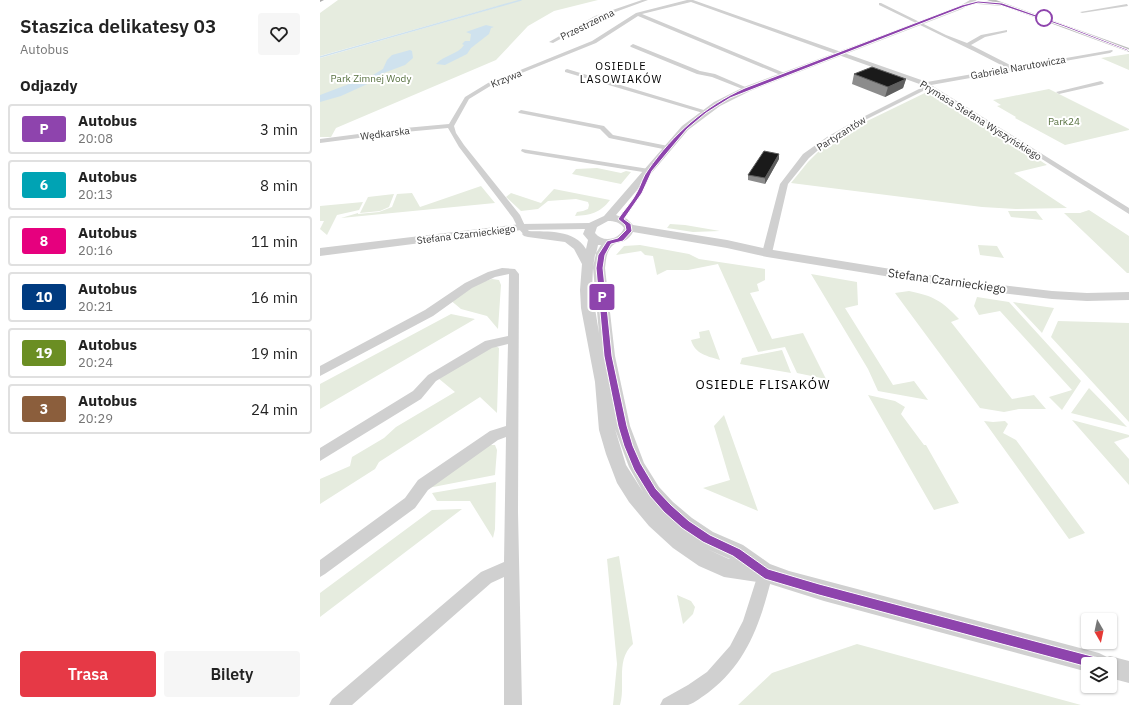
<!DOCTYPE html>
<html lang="pl">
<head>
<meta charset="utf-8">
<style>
	body { margin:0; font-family:"IBM Plex Sans",sans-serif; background:#f6f6f6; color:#222; height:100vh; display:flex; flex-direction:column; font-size:15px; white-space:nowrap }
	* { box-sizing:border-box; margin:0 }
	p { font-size:13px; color:#767676 }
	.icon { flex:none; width:22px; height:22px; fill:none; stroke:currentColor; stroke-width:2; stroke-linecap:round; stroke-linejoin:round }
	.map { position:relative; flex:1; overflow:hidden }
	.side { display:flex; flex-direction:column; background:#fff; width:320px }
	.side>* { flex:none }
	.badge { padding:0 8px; border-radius:3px; font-size:14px; line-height:26px }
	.needle { width:26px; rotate:171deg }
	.fabs { position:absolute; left:761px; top:613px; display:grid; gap:8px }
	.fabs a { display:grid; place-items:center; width:36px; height:36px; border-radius:4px; background:#fff; box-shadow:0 1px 3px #0004; font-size:20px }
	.map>.badge { position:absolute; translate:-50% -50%; box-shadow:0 0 0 2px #fff }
	h2 { padding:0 20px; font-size:15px; line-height:36px }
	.round { display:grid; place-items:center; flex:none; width:42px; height:42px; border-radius:4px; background:#f6f6f6 }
	.summary { display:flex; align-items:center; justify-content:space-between; height:68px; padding:0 20px }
	h1 { font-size:19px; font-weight:600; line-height:30px }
	.primary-button { display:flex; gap:8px; margin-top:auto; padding:8px 20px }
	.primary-button a { flex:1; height:46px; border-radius:4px; background:#e63946; color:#fff; font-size:16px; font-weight:600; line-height:46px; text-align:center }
	.primary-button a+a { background:#f6f6f6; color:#222 }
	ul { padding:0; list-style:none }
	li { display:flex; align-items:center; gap:12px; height:50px; margin:0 8px 6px; padding:0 12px; border:2px solid #e0e0e0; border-radius:4px }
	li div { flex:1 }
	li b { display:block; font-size:15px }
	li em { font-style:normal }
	li .badge { min-width:44px; font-weight:700; text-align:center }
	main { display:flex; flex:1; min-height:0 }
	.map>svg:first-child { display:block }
	.green { fill:#e6ecdf }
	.water { fill:#cfe2ee }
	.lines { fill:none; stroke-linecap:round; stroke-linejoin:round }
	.stream { stroke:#cfe2ee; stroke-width:1.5 }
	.minor { fill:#d0d0d0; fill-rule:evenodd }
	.tertiary { fill:#d0d0d0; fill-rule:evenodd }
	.secondary { fill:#bdbdbd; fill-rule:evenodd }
	.primary { fill:#ababab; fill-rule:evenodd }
	.wall { fill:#8c8c8c }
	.shaded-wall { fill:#5f5f5f }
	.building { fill:#1a1a1a; stroke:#5f5f5f }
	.line { fill:#8e44ad; stroke:#fff }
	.stop-dot { fill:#fff; stroke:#8e44ad; stroke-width:2 }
	.labels { text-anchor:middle; stroke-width:4; stroke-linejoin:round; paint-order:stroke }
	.far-street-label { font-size:10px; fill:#333; stroke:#fff }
	.far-park-label { font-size:10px; fill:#56703f; stroke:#fff }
	.far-neighbourhood-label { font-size:11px; letter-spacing:1px; fill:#000; stroke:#fff }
	.street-label { font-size:12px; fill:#333; stroke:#fff }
	.neighbourhood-label { font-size:13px; letter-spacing:1px; fill:#000; stroke:#fff }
</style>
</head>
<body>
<main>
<section class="side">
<div class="summary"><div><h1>Staszica delikatesy 03</h1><p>Autobus</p></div><a class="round"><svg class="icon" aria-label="heart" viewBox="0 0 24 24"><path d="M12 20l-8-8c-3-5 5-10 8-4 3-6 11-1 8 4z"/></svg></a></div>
<h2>Odjazdy</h2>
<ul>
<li><span class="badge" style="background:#8e44ad;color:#fff">P</span><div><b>Autobus</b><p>20:08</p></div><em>3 min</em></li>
<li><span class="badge" style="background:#00a3b4;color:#fff">6</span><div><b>Autobus</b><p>20:13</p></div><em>8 min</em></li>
<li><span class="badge" style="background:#e6007e;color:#fff">8</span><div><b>Autobus</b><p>20:16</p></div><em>11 min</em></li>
<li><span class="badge" style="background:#003b80;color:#fff">10</span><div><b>Autobus</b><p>20:21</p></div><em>16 min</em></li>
<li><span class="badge" style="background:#6b8e23;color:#fff">19</span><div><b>Autobus</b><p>20:24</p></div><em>19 min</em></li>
<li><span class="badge" style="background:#8b5e3c;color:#fff">3</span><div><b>Autobus</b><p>20:29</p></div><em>24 min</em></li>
</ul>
<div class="primary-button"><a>Trasa</a><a>Bilety</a></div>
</section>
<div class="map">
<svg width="809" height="705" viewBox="0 0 809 705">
	<rect width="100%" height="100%" fill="#fff"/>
	<path class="green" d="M18,0H278L234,11L208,26L176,60L16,128L11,137H0V58L178,7V6L0,56V13Z
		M809,54V70L781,58L808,54Z
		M729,89L809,129V130L745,145L695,118L696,117L677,106L681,105L673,100Z
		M609,91L614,92L727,165L694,173L747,208L696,209L662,207L471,183L488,162L507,143L541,124Z
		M277,168L301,173L306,171L311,172L301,184L252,174L256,169Z
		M161,186L175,203L21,218L38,213V214L59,212L72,207L77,194L92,193L100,207Z
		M234,189L290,200C280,213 271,215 255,216L257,212L263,211L268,209L269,205L268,202L256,199L228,201L218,209L201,211L186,197L191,193L221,203Z
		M74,194L69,207L60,211L40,213L48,197Z
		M43,202L39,210L17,215L7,235L0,229L4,221H0V206Z
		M769,210L809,236V273H807L744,213H760Z
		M688,211H716L723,220L691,217Z
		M350,224L365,225L400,231L373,232L347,228Z
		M320,245L369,254L379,259L445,269V280L437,284L439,291L430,293L452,339L483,333L506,379L477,373L465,347L438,352L398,264L368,270H347L337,275L333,256L325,255L321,251L296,255L304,246Z
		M658,245L677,246L684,258L660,255Z
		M491,274L537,282L538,305L525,308L573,385L594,381L608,400L558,391L548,369Z
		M172,279L179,280L181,285L178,329L167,316L141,309L129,299L162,282Z
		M589,291C614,296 622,301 639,319L631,322L692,399L714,395L726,409H699L684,412L660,408L575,293Z
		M657,297L689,302L761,381L742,410L729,397L752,390L680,311L659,315L654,306Z
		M693,302L734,308L722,333Z
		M131,314L155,319L0,409V384Z
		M738,321L809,323V422L731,337Z
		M389,330L400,360C387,356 375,354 371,340L380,338L379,332Z
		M171,346H176L179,348L177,413L160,397L59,462L55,469L0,504V479L30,466L32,457L64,438L76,427L135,392L118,378Z
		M462,350L471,373L420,364L422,358Z
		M769,388L807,427L751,413Z
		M548,395L575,401L585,407L581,414L604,445H606L639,503L614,510Z
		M404,415L438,511L383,488L410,480L394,426Z
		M752,420L809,435V437L794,442L809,459V485Z
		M664,421L673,422L685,421L688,424L683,433L696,440L765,533L749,539Z
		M169,445H175L177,450L175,475L108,488Z
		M176,482L175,529L173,538L150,501H117L112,493Z
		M142,509L0,617V593L112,510Z
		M299,556L313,644C295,661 306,684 300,705H293L297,664L287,559Z
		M357,595L371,601L375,607L373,614L363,624Z
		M537,644L761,705H418L452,673Z"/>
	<path class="water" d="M166,25L174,27L171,28L169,34L151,48L147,54L125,65L116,64C124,55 139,54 144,45L142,44L145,41H150L151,34L146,32Z
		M90,50L92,51L93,58L85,65L61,74L54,81L21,96L0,102V95L53,75L63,69L67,60L72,55Z"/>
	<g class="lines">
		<path class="stream" d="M0,57L201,0"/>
		<path class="minor" d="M322,0H328L279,18L233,43L229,42L275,16Z
			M367,0H373L607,82L687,68C645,46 601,26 559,5V3H561L626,35L647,43L661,35L687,30V32L665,37L651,45L694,67L792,50L793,51L790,53L611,85L809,208V214L609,88L539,123L511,139L489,158L468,184L452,253L447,256L444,255L442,253L460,184L483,154L507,137L535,121L605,86L371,2L322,14L467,74V76H463L318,16L276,43L172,85L149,99L134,126L136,133L144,145L200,215L206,228L212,234L211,236H205L198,228L193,218L139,147L128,128L85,132L0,143V139L85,128L129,124L145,97L168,83L272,41L316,13Z
			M807,4L808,6L762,13L760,12Z
			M313,44L380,71L395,74L430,89L425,90L392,77L377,74L311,47L310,46Z
			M247,69L387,111L388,112L383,113L245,72V70Z
			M781,81L784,83L783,84L739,94L736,92Z
			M201,110L284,126L293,135L348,146L352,148L348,150L289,138L280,129L199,113L198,112Z
			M202,149L329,169L333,171L329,173L205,153L201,151Z
			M182,268L195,269L199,274L198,512L202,705H184V577L171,583L32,705H9L12,699L161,572L184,562L186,437L178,440L108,490L95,508L5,574L0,577V560L85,498L98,480L170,431L186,426L188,344L172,348L116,381L101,399L0,461V448L93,391L108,375L165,341L188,336L189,274L175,277L152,288L113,316L0,376V366L105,310L145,283L168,272Z
			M445,565L450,568L453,573C441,620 429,661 389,692C383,696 375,703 368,705C360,705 348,705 340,705L343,699L368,685L387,672L410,646L423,621L440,568Z"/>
		<path class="tertiary" d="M650,0H657L642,9L430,91L400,106L368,130L296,215L307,219L313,225L407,240L447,249L639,280L732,291L767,293L809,292V300L767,301L732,299L639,288L447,257L407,248L313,232C306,245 298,240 292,246C286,252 286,261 285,268L295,356L310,426L324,463L339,487L353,502L372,518L393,532L423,545L450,564L469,571L779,653L787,657L790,656L809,661V683L790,678V664H768V672L504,601L450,584L404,577L379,566L353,548L329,526L309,502L297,483L286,454L279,430L275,382L261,308L260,290L262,264L254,249L245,242L208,237L204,236L202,234L204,232L208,231C228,232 254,229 266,249L268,240L263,234L265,229L201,230L0,256V248L201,224L269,223L284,216L362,126L394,102L424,87L638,7ZM288,221C294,221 300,222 304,228C299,240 283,243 275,233L277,227ZM278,245H281L275,255L273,267ZM273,268L279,333L272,290ZM295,429L309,467L323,492L306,465ZM387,549L409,559H410Z
			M656,1L681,2L684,4L681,6L658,4L656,3Z"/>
		<path class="secondary" d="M667,0H676L809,48V52Z"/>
		<path class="primary" d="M0,0H4L0,2Z"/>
	</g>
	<path class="wall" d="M534,74L586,79L583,88L565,97L532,84Z
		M459,159L445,184L428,180V175Z"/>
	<path class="shaded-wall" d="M586,79L583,88L565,97L568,87Z
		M459,154V159L445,184V178Z"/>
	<path class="building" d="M552,67L586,79L568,87L534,74Z
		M444,151L459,154L445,178L428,175Z"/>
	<path class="line" d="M658,1L682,3L747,26L809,50L808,51L745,27L680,5L658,3L644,7L410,98L386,113L367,129L332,171L322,193L304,219L311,224L312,231L303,241L291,244L285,255L283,268L292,356L307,426L313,446L321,464L336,489L351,505L369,521L390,535L420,549L448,569L499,584L779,658L783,660L785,664L783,668L779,670L499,595L445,579L413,556L383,542L362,528L344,512L330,496L314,470L304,446L298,426L284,356L276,268L278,255L287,241L298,238L306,230L305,225L298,219C304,210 312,202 317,192C321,185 323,176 328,170C353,134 385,106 425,88L642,5Z"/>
	<circle class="stop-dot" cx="724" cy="18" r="8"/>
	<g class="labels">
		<g class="far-street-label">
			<text transform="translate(267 24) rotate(-26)" y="4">Przestrzenna</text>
			<text transform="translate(698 67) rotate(-10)" y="4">Gabriela Narutowicza</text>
			<text transform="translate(186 78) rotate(-22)" y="4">Krzywa</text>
			<text transform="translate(661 120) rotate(32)" y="4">Prymasa Stefana Wyszyńskiego</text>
			<text transform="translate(65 133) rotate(-7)" y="4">Wędkarska</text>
			<text transform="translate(521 133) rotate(-32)" y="4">Partyzantów</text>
			<text transform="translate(146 234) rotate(-7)" y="4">Stefana Czarnieckiego</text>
		</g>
		<g class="far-park-label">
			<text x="51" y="82">Park Zimnej Wody</text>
			<text x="744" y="125">Park24</text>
		</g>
		<g class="far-neighbourhood-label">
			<text x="301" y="70">OSIEDLE<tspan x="301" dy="13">LASOWIAKÓW</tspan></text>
		</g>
		<g class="street-label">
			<text transform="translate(627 281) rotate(8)" y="4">Stefana Czarnieckiego</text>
		</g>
		<g class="neighbourhood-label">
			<text x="443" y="389">OSIEDLE FLISAKÓW</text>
		</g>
	</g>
</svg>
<div class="fabs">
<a><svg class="needle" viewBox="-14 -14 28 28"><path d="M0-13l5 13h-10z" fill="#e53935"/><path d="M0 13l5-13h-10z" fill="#767676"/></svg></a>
<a><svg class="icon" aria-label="layers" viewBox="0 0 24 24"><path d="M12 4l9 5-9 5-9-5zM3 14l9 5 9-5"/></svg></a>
</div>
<b class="badge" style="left:282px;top:297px;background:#8e44ad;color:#fff">P</b>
</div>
</main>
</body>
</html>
